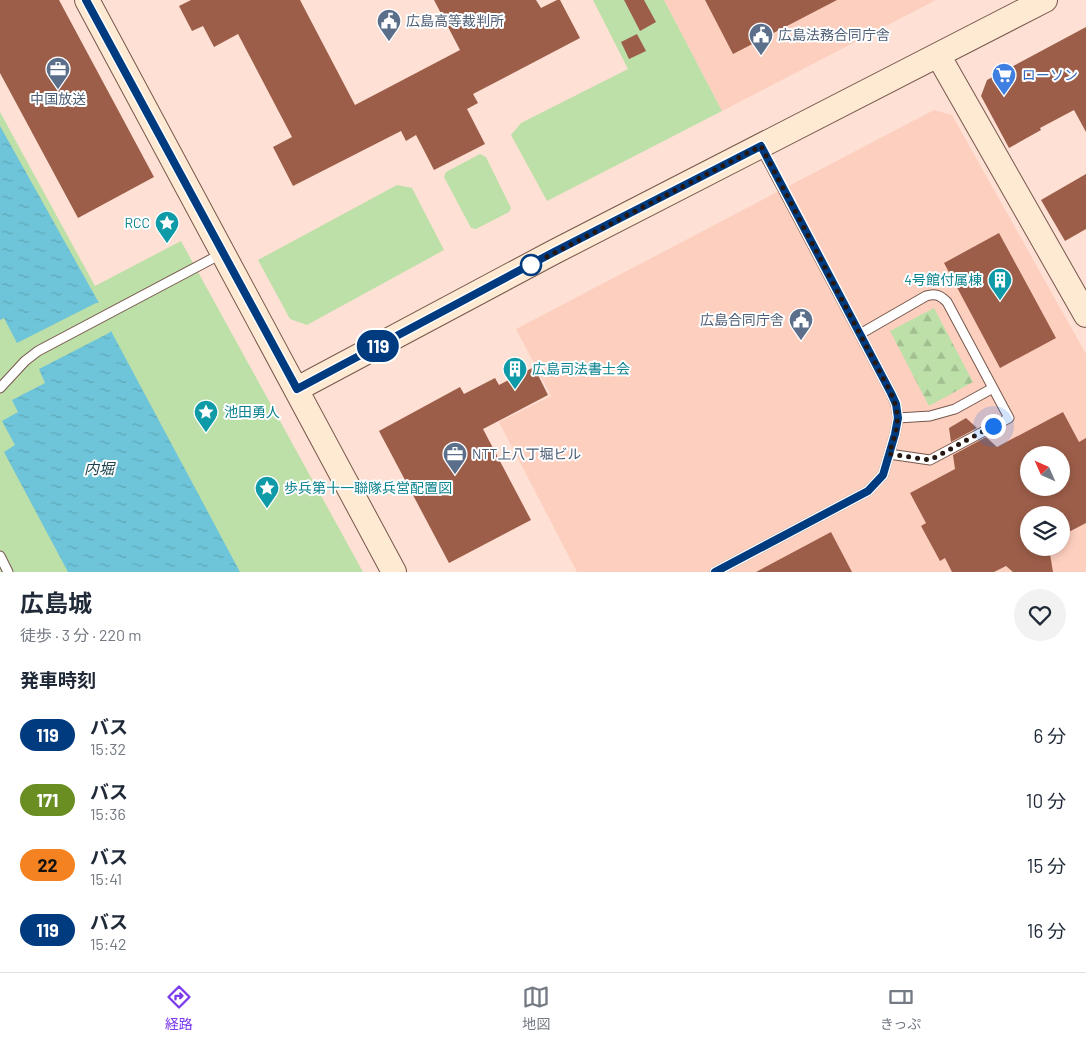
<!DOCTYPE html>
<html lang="ja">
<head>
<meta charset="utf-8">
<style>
	body { margin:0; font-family:Barlow,"Noto Sans JP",sans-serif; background:#f2f2f3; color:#1f2937; height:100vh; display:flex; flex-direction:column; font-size:19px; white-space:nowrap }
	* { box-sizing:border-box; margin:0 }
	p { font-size:16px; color:#747a83 }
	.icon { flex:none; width:28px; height:28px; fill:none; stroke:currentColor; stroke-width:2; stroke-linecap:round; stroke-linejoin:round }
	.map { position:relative; height:572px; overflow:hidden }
	.drawer { display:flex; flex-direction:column; background:#fff; flex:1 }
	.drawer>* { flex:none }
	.badge { padding:0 10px; border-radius:16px; font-size:18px; line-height:32px }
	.needle { width:32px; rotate:315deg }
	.tools { position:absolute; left:1020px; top:446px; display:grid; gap:10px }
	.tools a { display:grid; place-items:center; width:50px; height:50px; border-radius:50%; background:#fff; box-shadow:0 2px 8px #0003; font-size:25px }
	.you { position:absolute; width:25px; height:25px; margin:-12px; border:4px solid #fff; border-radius:50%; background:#1a73e8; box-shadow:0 0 0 8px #1a73e833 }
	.map>.badge { position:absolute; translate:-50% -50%; box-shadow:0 0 0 2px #fff }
	h2 { padding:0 20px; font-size:19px; line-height:45px }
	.round { display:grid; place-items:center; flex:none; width:52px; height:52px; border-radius:26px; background:#f2f2f3 }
	.headline { display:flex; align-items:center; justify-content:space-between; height:85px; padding:0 20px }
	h1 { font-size:24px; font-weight:700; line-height:38px }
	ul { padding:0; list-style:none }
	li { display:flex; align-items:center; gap:15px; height:65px; padding:0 20px }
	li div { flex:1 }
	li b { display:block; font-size:19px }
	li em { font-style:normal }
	li .badge { min-width:55px; font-weight:700; text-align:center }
	.tab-bar { display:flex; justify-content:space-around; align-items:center; height:70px; border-top:1px solid #e0e1e3; background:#fff; font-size:14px; color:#747a83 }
	.tab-bar a { display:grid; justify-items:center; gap:2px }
	.tab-bar .active { color:#7c3aed }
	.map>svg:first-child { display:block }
	.built { fill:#fdcfbf; fill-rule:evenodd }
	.green { fill:#bddfa8 }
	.forest { fill:url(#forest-firs) }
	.water { fill:url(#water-ripples) }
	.building { fill:#9c5e49; fill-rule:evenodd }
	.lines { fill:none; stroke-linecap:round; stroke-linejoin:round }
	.lane-casing { stroke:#77574c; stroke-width:11 }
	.secondary-casing { stroke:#77574c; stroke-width:26 }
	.lane { stroke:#fff; stroke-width:9 }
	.secondary { stroke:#fee9d2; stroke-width:24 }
	.line-casing { stroke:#fff; stroke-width:11 }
	.line { stroke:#003b80; stroke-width:8 }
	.walk { stroke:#251813; stroke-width:5; stroke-dasharray:0 9 }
	.stop-dot { fill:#fff; stroke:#003b80; stroke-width:2.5 }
	.labels { text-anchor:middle; stroke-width:4; stroke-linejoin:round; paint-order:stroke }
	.service-label { font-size:14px; fill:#4e5e75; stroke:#fff; text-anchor:start }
	.shop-label { font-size:14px; fill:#366cbe; stroke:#fff; text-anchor:start }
	.culture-label { font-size:14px; fill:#0d838f; stroke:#fff; text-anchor:start }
	.water-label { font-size:15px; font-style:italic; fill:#1d454e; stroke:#fff }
</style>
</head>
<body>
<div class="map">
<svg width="1086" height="572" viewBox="0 0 1086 572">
	<defs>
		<pattern id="forest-firs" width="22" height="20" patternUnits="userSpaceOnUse" patternTransform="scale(1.25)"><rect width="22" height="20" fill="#bddfa8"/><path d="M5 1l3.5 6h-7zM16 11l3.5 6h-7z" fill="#a2bf90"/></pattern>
		<pattern id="water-ripples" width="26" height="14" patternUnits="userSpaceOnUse" patternTransform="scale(1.25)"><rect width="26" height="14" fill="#6ec4d8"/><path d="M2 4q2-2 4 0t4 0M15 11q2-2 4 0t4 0" fill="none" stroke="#5fa8b8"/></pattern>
	</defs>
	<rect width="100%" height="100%" fill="#fee0d5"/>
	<path class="built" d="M664,0H936L722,111Z
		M934,110L952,115L1086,354V572H577L499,422L551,396L516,329ZM1029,455H1061V488H1029ZM1029,515H1061V548H1029Z"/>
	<path class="green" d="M593,0H664L722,111L547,201L511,135L521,123L628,69Z
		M0,112L95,286L181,241L363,572H0Z
		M480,154L486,157L511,208L509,212L476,229L471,228L444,177L446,172Z
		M397,185L412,188L444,250L307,325L290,319L258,260Z"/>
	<path class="forest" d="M934,308L973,382L929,406L890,331Z"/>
	<path class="water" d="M0,126L99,303H96L17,343L4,318L0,320Z
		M111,331L240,572H68L4,452L15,445L2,421L18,412L12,400L45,383L39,369L109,333Z"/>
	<path class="building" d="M0,0H59L154,177L78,218L0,73Z
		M191,0H300L355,105L460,50L434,0H536L541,8L557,0H560L580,38L473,94L478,103L467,109L485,144L434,170L416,135L406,141L401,131L293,186L273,147L292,137L238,34L214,47L203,26L192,31L179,6Z
		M624,0H644L656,22L640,31Z
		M705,0H837L733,54Z
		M1086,27V132L1074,110L1040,128L1041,130L1009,148L981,96L987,80Z
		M637,34L646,51L629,59L621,42Z
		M1086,174V229L1065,241L1041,200Z
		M999,233L1056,338L1000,368L944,263Z
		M534,367L548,395L483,429L531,520L449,563L379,431L460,387L464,394L495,378L499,385Z
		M1063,412L1079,442L1086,438V523L1061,536V515H1029V548H1049L1053,572H1013L1006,566L994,572H952L945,558L940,561L921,526L926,523L910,493L955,469L953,455L986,437L997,447ZM1029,455H1061V488H1029Z
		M966,418L977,428L951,442L949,428Z
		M831,532L852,572H756Z"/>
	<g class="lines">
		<defs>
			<path id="lane" d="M860,334L926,296C935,293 940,295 947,302L1009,418L930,460L889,454
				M0,388L25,361L38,351L223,253
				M898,418L930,416L955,409L993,388
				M0,556L8,572
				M715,572L868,491L883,475L895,434L898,418L896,405L891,393L761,148"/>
			<path id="secondary" d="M87,0L394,572
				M938,55L1086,315
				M297,389L554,252L1045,0"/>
		</defs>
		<use href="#lane" class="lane-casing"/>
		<use href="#secondary" class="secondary-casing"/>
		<use href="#lane" class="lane"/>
		<use href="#secondary" class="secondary"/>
	</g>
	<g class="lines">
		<defs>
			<path id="line" d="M86,0L297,389L554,252L761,146L891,393L896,404L898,418L895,434L883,475L868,491L715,572"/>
		</defs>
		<use href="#line" class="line-casing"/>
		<use href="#line" class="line"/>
		<path class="walk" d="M531,265L761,146L891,393C902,419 897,429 889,454L930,460L993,426"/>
	</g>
	<defs>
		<symbol id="civic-pin" viewBox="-11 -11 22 30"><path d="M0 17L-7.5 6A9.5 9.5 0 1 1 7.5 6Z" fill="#5c6f8a" stroke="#fff"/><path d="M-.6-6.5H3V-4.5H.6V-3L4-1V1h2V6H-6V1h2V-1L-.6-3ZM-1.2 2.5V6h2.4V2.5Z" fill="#fff"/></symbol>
		<symbol id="office-pin" viewBox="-11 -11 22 30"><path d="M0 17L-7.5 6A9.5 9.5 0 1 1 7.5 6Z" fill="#5c6f8a" stroke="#fff"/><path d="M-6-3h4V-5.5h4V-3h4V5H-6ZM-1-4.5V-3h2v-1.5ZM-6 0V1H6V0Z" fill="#fff"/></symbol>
		<symbol id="supermarket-pin" viewBox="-11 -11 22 30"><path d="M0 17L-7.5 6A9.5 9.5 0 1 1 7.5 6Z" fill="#3f7fe0" stroke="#fff"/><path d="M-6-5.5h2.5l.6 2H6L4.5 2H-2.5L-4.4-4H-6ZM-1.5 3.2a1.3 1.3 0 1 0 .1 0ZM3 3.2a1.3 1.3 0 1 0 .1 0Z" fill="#fff"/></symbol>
		<symbol id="sight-pin" viewBox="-11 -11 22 30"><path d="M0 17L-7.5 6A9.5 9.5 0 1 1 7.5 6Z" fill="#0f9aa8" stroke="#fff"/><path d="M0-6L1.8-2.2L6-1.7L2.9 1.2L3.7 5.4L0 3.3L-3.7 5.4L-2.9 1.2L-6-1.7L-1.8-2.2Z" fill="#fff"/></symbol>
		<symbol id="building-pin" viewBox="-11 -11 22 30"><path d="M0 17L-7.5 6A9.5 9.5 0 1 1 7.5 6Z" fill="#0f9aa8" stroke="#fff"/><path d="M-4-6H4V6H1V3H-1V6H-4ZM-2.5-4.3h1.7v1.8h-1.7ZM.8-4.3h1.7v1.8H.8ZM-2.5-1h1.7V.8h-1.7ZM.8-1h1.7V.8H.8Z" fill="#fff"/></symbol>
	</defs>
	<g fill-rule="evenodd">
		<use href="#civic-pin" x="375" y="7" width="28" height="38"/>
		<use href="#civic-pin" x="747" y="21" width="28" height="38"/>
		<use href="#office-pin" x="44" y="55" width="28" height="38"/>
		<use href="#supermarket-pin" x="990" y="61" width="28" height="38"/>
		<use href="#sight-pin" x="153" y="209" width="28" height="38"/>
		<use href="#building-pin" x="986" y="266" width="28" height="38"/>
		<use href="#civic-pin" x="787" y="306" width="28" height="38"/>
		<use href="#building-pin" x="501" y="355" width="28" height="38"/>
		<use href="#sight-pin" x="192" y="398" width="28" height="38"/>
		<use href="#office-pin" x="441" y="440" width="28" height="38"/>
		<use href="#sight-pin" x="253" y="474" width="28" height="38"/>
	</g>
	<circle class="stop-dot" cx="531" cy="265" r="10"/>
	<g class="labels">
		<g class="service-label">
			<text x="406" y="26">広島高等裁判所</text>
			<text x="778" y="40">広島法務合同庁舎</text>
			<text x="58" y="104" text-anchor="middle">中国放送</text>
			<text x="784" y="325" text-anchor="end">広島合同庁舎</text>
			<text x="472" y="459">NTT上八丁堀ビル</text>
		</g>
		<g class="shop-label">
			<text x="1022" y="80">ローソン</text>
		</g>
		<g class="culture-label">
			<text x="150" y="228" text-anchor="end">RCC</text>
			<text x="982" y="285" text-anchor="end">4号館付属棟</text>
			<text x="532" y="374">広島司法書士会</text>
			<text x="224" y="417">池田勇人</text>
			<text x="284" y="493">歩兵第十一聯隊兵営配置図</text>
		</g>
		<g class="water-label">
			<text x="99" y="474">内堀</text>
		</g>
	</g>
</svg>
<div class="tools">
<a><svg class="needle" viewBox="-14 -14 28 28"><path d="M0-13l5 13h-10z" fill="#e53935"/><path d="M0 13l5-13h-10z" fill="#747a83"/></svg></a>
<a><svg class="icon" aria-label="layers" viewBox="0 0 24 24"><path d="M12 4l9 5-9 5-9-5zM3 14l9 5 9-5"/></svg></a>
</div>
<div class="you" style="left:993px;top:426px"></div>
<b class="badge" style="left:378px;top:346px;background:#003b80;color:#fff">119</b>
</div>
<section class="drawer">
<div class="headline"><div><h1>広島城</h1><p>徒歩 · 3 分 · 220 m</p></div><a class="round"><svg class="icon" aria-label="heart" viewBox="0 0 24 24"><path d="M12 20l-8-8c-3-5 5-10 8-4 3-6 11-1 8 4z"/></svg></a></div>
<h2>発車時刻</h2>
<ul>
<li><span class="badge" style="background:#003b80;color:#fff">119</span><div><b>バス</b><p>15:32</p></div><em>6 分</em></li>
<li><span class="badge" style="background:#6b8e23;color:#fff">171</span><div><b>バス</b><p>15:36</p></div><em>10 分</em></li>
<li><span class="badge" style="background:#f58220;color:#111">22</span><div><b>バス</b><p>15:41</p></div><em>15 分</em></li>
<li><span class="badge" style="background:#003b80;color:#fff">119</span><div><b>バス</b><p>15:42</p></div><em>16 分</em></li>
</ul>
</section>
<nav class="tab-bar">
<a class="active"><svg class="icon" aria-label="directions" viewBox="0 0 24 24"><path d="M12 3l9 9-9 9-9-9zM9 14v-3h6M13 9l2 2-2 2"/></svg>経路</a>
<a><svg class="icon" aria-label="map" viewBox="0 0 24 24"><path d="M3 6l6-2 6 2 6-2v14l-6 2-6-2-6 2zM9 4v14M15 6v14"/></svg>地図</a>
<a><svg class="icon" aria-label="tickets" viewBox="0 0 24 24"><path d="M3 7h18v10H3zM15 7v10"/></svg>きっぷ</a>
</nav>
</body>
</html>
